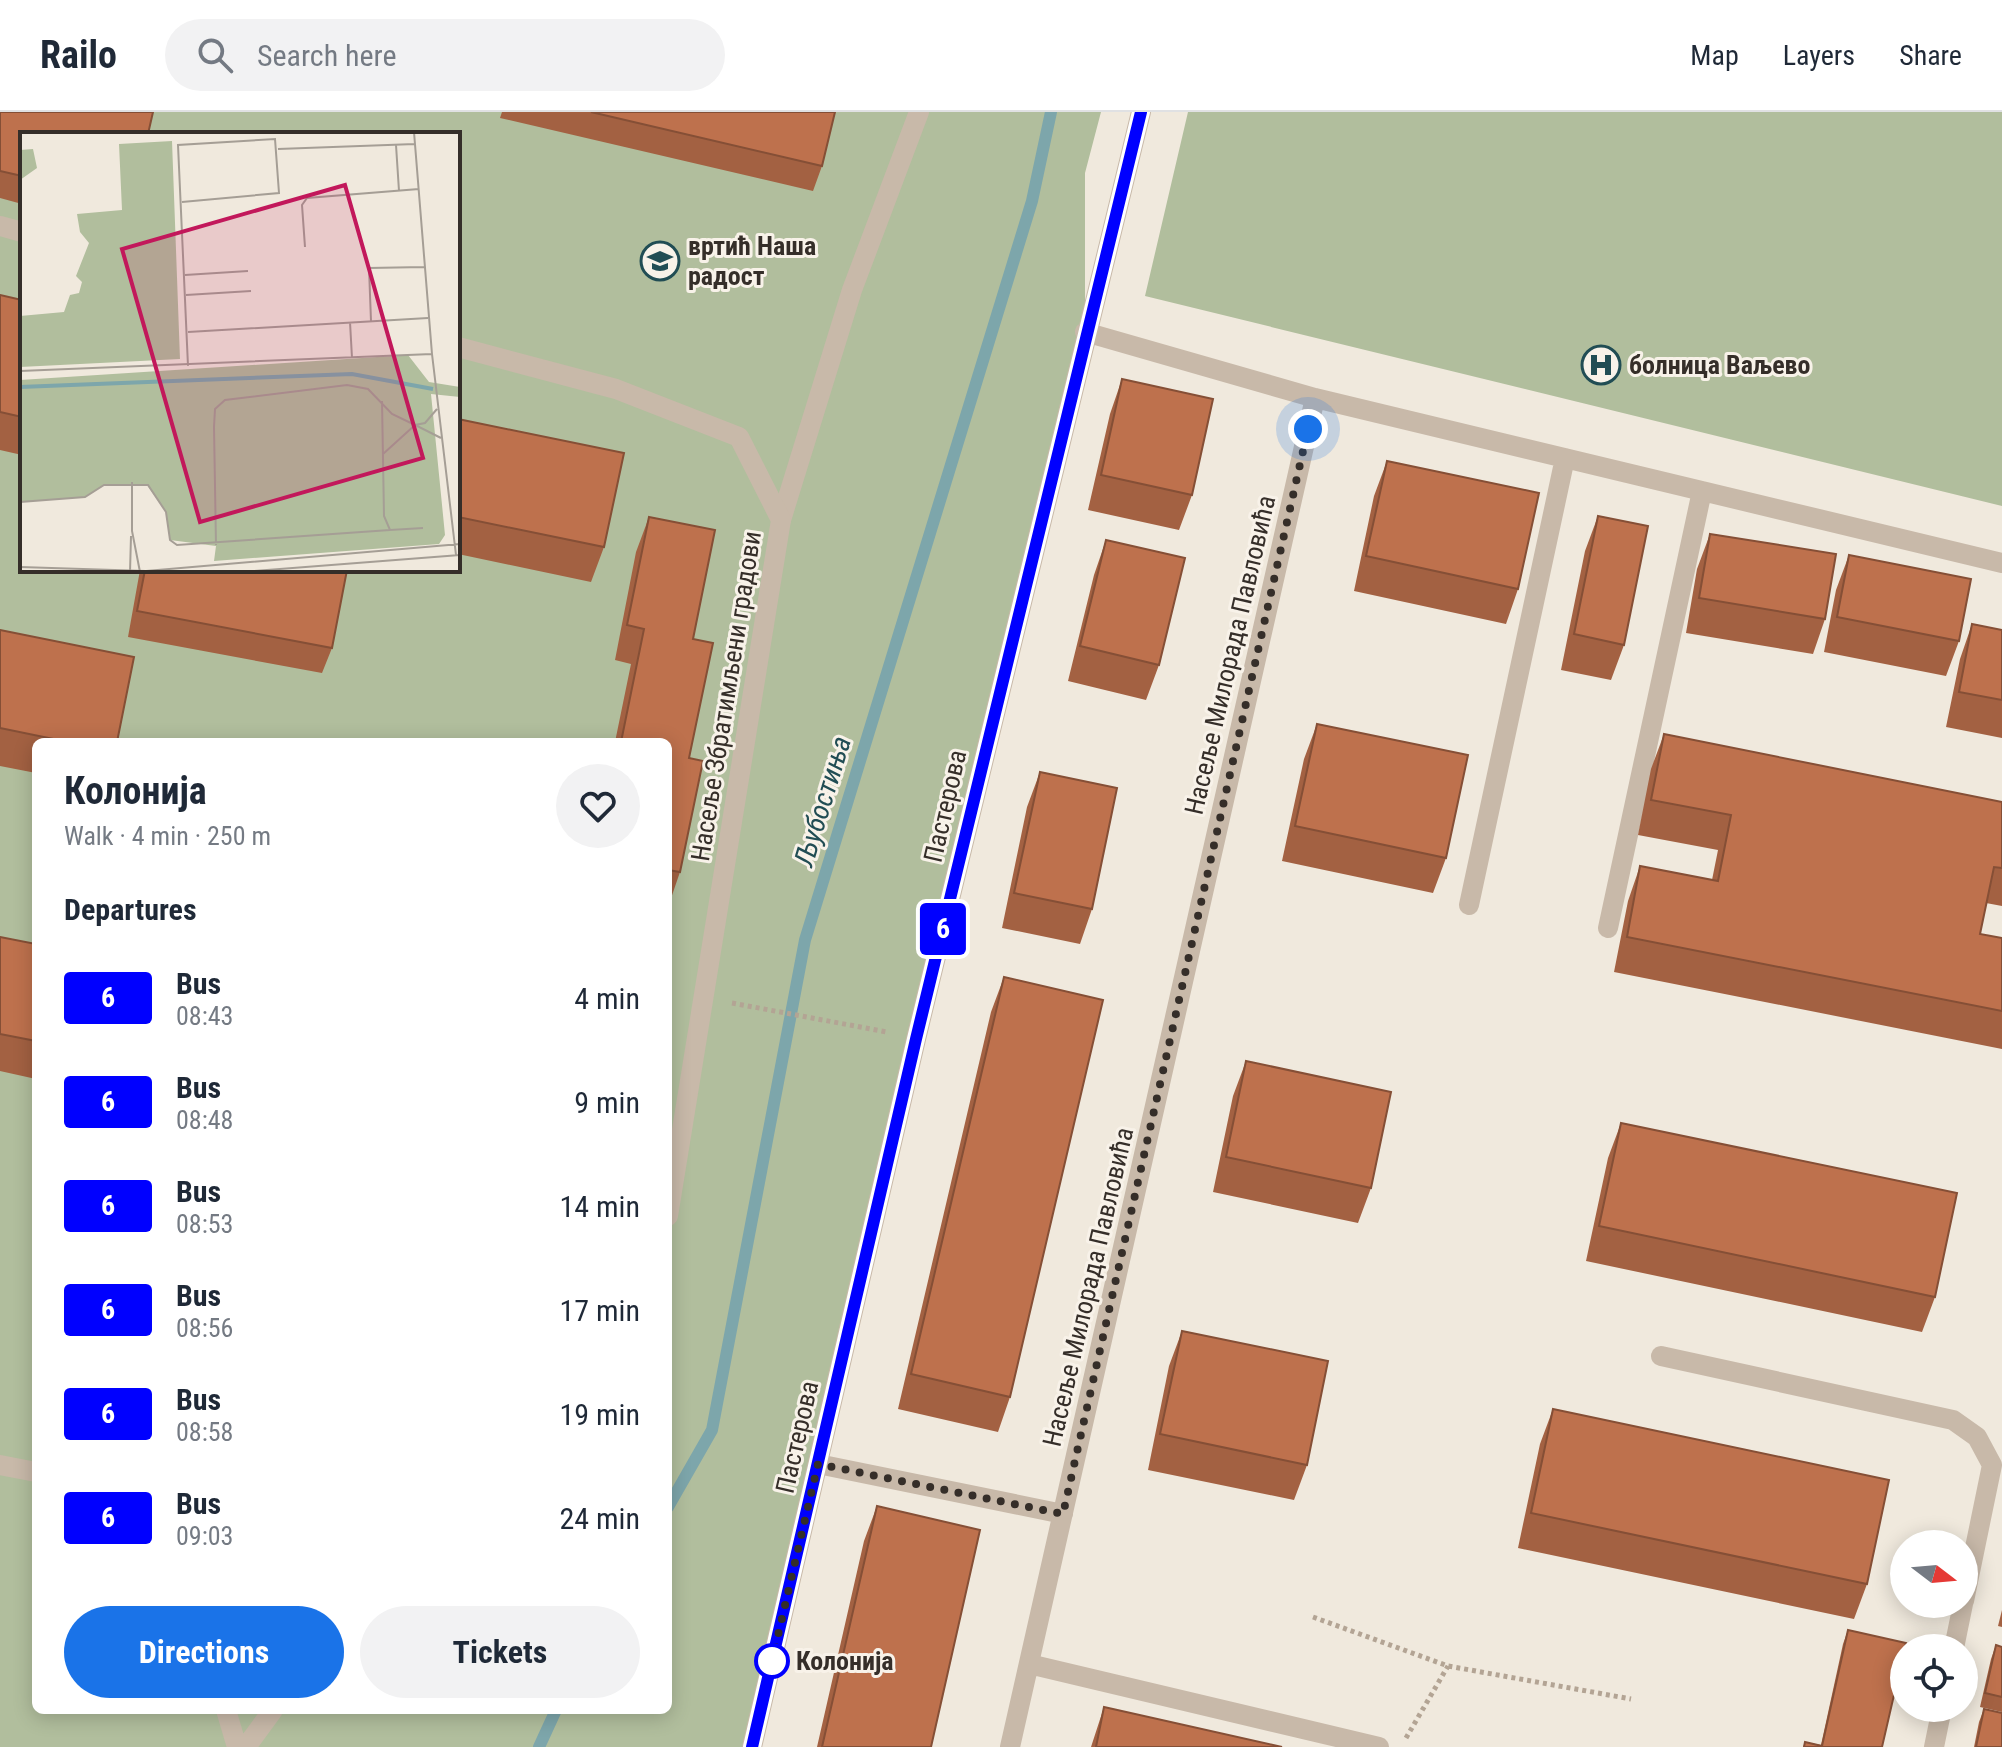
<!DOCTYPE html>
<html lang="en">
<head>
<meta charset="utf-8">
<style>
	body { margin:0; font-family:"Roboto Condensed",sans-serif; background:#f2f2f3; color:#1f2937; height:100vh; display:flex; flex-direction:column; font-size:30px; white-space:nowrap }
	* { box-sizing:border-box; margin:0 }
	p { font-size:26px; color:#747a83 }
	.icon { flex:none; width:44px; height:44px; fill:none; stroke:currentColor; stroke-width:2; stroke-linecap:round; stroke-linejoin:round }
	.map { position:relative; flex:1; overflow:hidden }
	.panel { position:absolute; left:32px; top:626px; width:640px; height:976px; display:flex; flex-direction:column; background:#fff; border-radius:12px; box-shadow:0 4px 20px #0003 }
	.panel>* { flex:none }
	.badge { padding:0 16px; border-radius:6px; font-size:28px; line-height:52px }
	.needle { width:52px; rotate:106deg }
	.tools { position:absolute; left:1890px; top:1418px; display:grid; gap:16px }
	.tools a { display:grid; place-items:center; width:88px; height:88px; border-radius:50%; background:#fff; box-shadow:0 4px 20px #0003; font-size:40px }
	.you { position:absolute; width:40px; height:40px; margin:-20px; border:6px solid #fff; border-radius:50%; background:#1a73e8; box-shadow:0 0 0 12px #1a73e833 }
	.map>.badge { position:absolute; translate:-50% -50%; box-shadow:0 0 0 4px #fff }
	h2 { padding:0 32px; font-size:30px; line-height:72px }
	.round { display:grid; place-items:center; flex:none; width:84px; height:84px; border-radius:42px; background:#f2f2f3 }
	.head { display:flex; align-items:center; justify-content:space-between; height:136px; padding:0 32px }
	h1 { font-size:38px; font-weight:700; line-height:60px }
	.primary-button { display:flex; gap:16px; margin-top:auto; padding:16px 32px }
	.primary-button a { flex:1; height:92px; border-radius:48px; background:#1a73e8; color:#fff; font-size:32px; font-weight:700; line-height:92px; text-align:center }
	.primary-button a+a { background:#f2f2f3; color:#1f2937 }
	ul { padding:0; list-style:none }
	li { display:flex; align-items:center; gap:24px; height:104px; padding:0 32px }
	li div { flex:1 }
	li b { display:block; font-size:30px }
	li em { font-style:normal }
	li .badge { min-width:88px; font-weight:700; text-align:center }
	header { display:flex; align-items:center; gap:48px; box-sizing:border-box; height:112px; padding:0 40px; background:#fff; border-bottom:2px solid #e0e1e3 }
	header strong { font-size:38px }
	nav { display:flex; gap:44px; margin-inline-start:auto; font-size:28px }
	.search { width:560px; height:72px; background:#f2f2f3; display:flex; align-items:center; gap:20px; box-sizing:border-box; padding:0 28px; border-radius:44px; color:#747a83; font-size:30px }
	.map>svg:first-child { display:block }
	.green { fill:#b1be9d; fill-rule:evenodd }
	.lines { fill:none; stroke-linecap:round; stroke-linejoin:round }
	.stream { stroke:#7da6ab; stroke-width:12 }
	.path { stroke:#b3a494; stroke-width:5; stroke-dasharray:4 4; stroke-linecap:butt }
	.pedestrian { stroke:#c8b9a9; stroke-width:20 }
	.minor { stroke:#c8b9a9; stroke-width:20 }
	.wall { fill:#a36142 }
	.building { fill:#be714d; stroke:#854f36; stroke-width:2 }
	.line-casing { stroke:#fff; stroke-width:18 }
	.line { stroke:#00f; stroke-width:12 }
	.walk { stroke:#352e29; stroke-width:8; stroke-dasharray:0 14.4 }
	.stop-dot { fill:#fff; stroke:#00f; stroke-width:4 }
	.labels { text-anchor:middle; stroke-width:6; stroke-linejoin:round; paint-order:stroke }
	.poi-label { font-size:26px; font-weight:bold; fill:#352e29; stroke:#f8f2e9; text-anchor:start }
	.street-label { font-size:26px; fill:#352e29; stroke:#f8f2e9 }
	.stop-label { font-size:26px; font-weight:bold; fill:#352e29; stroke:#f8f2e9; text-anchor:start }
	.water-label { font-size:28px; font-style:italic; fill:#214d54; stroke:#f8f2e9 }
	.inset-river { fill:none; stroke:#7da6ab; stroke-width:4 }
	.inset-road { fill:none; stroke:#a59e95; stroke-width:2 }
	.view { fill:#c2185b; fill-opacity:0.15; stroke:#c2185b; stroke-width:4 }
	.inset-edge { fill:none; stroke:#352e29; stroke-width:4 }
</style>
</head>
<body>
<header>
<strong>Railo</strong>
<div class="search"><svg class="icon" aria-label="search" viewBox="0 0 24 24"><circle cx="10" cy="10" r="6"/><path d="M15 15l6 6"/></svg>Search here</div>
<nav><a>Map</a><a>Layers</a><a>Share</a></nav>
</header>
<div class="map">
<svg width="2002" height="1635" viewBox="0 0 2002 1635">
	<rect width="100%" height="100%" fill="#f0e9dd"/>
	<path class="green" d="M0,0H1101L1085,61V220L752,1635H0ZM22,22H458V458H22ZM36,630H668V1598H36Z
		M1188,0H2002V394L1145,184Z"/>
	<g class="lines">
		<path class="stream" d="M668,1395L712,1318L805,828L1032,89L1051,0
			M539,1635L556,1598"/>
		<path class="path" d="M732,891L887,920
			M1313,1505L1448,1554L1631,1587
			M1406,1626L1448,1554"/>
		<path class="pedestrian" d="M781,408L852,178L919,0"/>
		<path class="minor" d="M0,114L22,120
			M1085,220L1315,286L2002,451
			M458,235L616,277L739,325L781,408L668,1104
			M1469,793L1565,346
			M1608,816L1702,379
			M1661,1244L1953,1308L1977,1325L1992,1353L1964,1489
			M818,1352L1063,1402
			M0,1353L36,1360
			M1954,1536L1963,1492
			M1029,1552L1379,1635
			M226,1598L237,1635
			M246,1635L273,1598
			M752,1635L916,927L1141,0
			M1010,1635L1315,286
			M1934,1635L1942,1596"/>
	</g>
	<path class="wall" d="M0,0L22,22V92L0,86Z
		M502,0H835L822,54L813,79L500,6Z
		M0,183L22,188V343L0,338Z
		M1122,267L1192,383L1179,418L1088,398L1110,302Z
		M458,307L604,435L591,470L458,442Z
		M1387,349L1518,477L1506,512L1354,479L1374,384Z
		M1598,404L1624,533L1611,568L1561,558L1585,439Z
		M649,405L693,527L689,646L680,760L668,795V630H615L631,552L615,548L636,440Z
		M1710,422L1825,507L1813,542L1686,521L1697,457Z
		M1106,428L1159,553L1146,588L1068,569L1094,463Z
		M1849,443L1959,529L1946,564L1824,540L1836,478Z
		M140,458H347L332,536L322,561L128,525Z
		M1972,512L2002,518V626L1946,615L1960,547Z
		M0,518L117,630H36V661L0,654Z
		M1317,612L1446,746L1433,781L1282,749L1304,647Z
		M1664,622L2002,690V794L1986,791L1980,822L2002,826V937L1614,860L1628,789L1640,754L1712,768L1718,738L1638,723L1651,657Z
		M1040,660L1092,797L1080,832L1002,816L1027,695Z
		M0,825L36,832V967L0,959Z
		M1004,865L1010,1285L998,1320L898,1297L991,900Z
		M1246,949L1371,1076L1358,1111L1213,1080L1233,984Z
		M1621,1011L1935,1185L1922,1220L1586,1149L1608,1046Z
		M1182,1219L1307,1353L1294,1388L1148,1358L1169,1254Z
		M1553,1297L1867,1472L1854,1507L1518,1436L1540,1332Z
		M877,1394L931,1635H817L864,1429Z
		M2002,1498V1515L1998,1514Z
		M1848,1518L1882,1635H1803L1805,1630L1821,1633L1843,1532Z
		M1996,1533L2002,1535V1600L1980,1595L1991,1547Z
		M1104,1595L1282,1635H1091Z
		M1984,1597L2002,1635H1974L1979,1610Z"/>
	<path class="building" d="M0,0H153L148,22H22V64L0,59Z
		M591,0H835L822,54Z
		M0,183L22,188V305L0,300Z
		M1122,267L1213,287L1192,383L1101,363Z
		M458,307L624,341L604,435L458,405Z
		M1387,349L1539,381L1518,477L1366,444Z
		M1598,404L1648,414L1624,533L1574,522Z
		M649,405L715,418L693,527L713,531L689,646L703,649L680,760L668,758V630H621L644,517L627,513Z
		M1710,422L1836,442L1825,507L1699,486Z
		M1106,428L1185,446L1159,553L1080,534Z
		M1849,443L1971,467L1959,529L1837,505Z
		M145,458H347L332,536L137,499Z
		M1972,512L2002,518V588L1959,580Z
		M0,518L134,545L117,630H68L0,616Z
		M1317,612L1468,643L1446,746L1295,714Z
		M1664,622L2002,690V756L1994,755L1980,822L2002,826V899L1627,825L1640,754L1718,769L1731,703L1651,688Z
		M1040,660L1117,676L1092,797L1014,781Z
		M0,825L36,832V929L0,922Z
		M1004,865L1103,888L1010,1285L911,1262Z
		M1246,949L1391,980L1371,1076L1226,1045Z
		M1621,1011L1957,1081L1935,1185L1599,1114Z
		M1182,1219L1328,1249L1307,1353L1160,1322Z
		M1553,1297L1889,1368L1867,1472L1531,1401Z
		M877,1394L980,1418L931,1635H822Z
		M1848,1518L1906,1531L1882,1635H1804L1805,1630L1822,1634Z
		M1996,1533L2002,1535V1585L1985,1581Z
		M1104,1595L1282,1635H1096Z
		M1984,1597L2002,1601V1635H1976Z"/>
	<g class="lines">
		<defs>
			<path id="line" d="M752,1635L916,927L1141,0"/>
		</defs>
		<use href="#line" class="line-casing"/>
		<use href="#line" class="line"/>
		<path class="walk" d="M772,1549L818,1352L1063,1402L1308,317"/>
	</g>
	<defs>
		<symbol id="school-ring" viewBox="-11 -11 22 22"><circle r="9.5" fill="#f8f2e9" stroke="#214d54" stroke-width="1.5"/><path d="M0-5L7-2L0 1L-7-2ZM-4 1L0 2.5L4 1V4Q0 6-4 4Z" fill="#214d54"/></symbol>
		<symbol id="hospital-ring" viewBox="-11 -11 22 22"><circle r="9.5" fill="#f8f2e9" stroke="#214d54" stroke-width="1.5"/><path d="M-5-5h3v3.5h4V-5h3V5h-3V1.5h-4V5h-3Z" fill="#214d54"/></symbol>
	</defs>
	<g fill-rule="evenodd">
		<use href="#school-ring" x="638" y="127" width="44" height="44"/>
		<use href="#hospital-ring" x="1579" y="231" width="44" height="44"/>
	</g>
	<circle class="stop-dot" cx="772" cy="1549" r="16"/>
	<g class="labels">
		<g class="poi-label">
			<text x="688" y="143">вртић Наша<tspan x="688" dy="30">радост</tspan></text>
			<text x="1629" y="262">болница Ваљево</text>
		</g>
		<g class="street-label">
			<text transform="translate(1230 543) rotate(-77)" y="9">Насеље Милорада Павловића</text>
			<text transform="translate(726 584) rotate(-81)" y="9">Насеље Збратимљени градови</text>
			<text transform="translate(945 694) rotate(-77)" y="9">Пастерова</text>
			<text transform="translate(1088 1175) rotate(-77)" y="9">Насеље Милорада Павловића</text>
			<text transform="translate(797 1325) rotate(-77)" y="9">Пастерова</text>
		</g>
		<g class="stop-label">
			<text x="796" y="1558">Колонија</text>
		</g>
		<g class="water-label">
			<text transform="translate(822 689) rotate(-73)" y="10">Љубостиња</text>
		</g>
	</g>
	<g transform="translate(20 20)">
		<rect width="440" height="440" fill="#f0e9dd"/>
		<path d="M152,9L160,227L0,235V184L44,180L50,163L59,161L62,150L56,144L69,111L60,100L57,82L102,78L99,12ZM13,17L17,36L0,48V18ZM388,223L409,250L440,255V265L411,262L425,403L419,412L194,429L196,414L150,408L146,380L127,353H84L65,365L0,370V248Z" fill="#b1be9d"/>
		<path class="inset-river" d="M0,255L332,242L413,257"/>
		<path class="inset-road" d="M394,0L412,222L436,423M376,13L379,59M258,17L395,12M162,70L259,61L255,7L158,13L168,234M285,115L282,73L287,66L399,57M165,143L228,139M166,163L231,159M351,189L349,136L405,135M330,190L332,226M168,200L408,186M0,239L412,222M362,269L364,384L370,398L403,396M417,277L405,291L395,293L421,306M363,322L395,293M112,350V399L120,440M0,370L65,365L84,353H128L146,380L150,408L157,413L370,398M196,413L194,295L195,277L205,268L327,253L348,257L372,282L395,293M0,435L126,439L440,412M110,440L111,404M222,440L440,423"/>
		<path class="view" d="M325,53L403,326L180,390L102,117Z"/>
		<rect width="440" height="440" class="inset-edge"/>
	</g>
</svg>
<div class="tools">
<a><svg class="needle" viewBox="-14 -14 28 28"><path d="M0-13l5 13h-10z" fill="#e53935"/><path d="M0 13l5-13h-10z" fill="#747a83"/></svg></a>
<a><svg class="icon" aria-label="locate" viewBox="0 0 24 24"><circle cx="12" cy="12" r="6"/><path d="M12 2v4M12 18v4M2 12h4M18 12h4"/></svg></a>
</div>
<div class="you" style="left:1308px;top:317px"></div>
<b class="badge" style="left:943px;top:817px;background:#00f;color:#fff">6</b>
<section class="panel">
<div class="head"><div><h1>Колонија</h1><p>Walk · 4 min · 250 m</p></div><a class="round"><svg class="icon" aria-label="heart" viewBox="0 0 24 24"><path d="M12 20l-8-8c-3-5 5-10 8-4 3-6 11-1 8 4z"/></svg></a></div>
<h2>Departures</h2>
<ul>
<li><span class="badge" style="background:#00f;color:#fff">6</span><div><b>Bus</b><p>08:43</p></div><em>4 min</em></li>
<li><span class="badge" style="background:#00f;color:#fff">6</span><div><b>Bus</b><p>08:48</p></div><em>9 min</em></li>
<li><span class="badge" style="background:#00f;color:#fff">6</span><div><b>Bus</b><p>08:53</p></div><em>14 min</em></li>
<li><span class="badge" style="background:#00f;color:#fff">6</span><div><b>Bus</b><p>08:56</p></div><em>17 min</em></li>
<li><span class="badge" style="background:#00f;color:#fff">6</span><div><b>Bus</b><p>08:58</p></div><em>19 min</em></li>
<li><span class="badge" style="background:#00f;color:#fff">6</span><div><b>Bus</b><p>09:03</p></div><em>24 min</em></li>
</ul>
<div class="primary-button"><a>Directions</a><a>Tickets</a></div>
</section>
</div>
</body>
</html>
